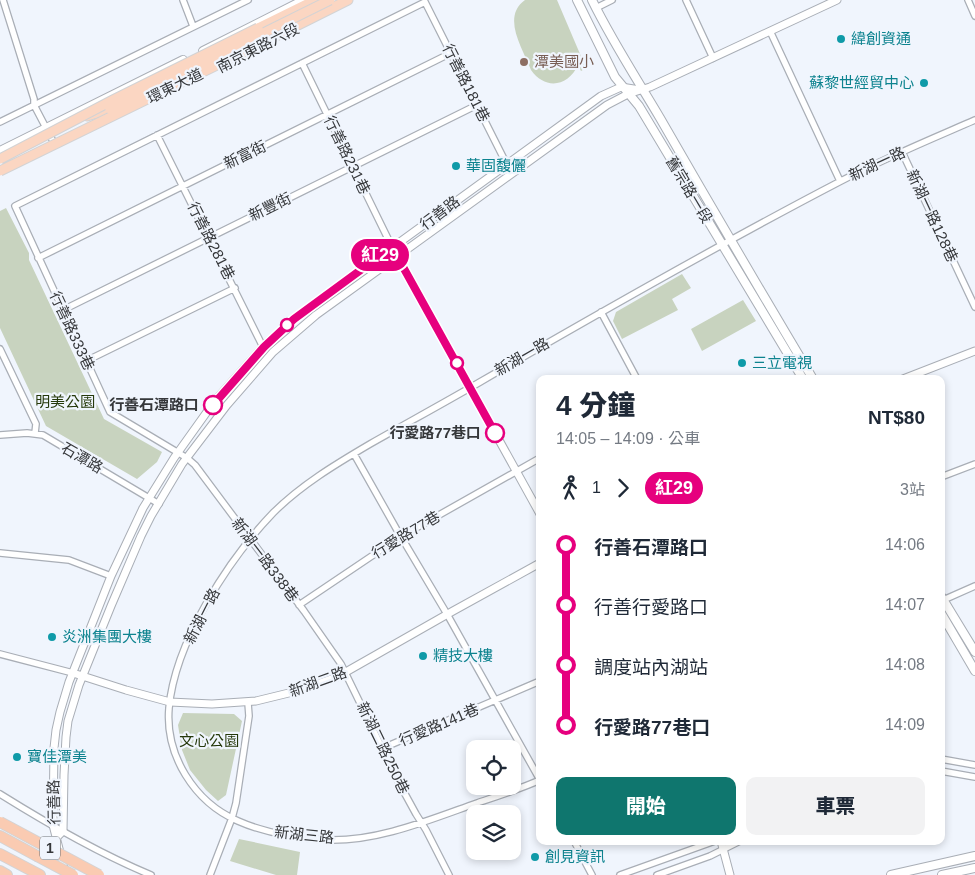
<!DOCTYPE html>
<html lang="zh-TW">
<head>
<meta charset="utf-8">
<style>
	body { margin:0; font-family:Arial,"Noto Sans TC",sans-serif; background:#f2f2f3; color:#1f2937; height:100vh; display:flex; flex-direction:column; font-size:19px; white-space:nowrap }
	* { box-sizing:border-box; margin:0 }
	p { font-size:16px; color:#747a83 }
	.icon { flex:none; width:28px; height:28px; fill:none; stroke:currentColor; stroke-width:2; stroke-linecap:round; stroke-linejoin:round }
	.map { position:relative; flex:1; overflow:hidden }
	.details { position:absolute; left:536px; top:375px; width:409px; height:470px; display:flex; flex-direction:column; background:#fff; border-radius:10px; box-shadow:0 2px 8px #0003 }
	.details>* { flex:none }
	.badge { padding:0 10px; border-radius:16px; font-size:18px; line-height:32px }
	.tools { position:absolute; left:466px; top:740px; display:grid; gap:10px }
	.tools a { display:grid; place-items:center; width:55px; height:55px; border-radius:10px; background:#fff; box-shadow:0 2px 8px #0003; font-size:25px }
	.map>.badge { position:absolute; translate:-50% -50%; box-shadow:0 0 0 2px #fff }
	.legs { display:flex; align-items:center; gap:8px; height:55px; padding:0 20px; font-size:16px }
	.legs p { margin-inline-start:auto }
	.head { display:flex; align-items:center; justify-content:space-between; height:85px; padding:0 20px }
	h1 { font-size:28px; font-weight:800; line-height:38px }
	.cta { display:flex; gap:10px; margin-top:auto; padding:10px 20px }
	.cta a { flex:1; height:58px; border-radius:10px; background:#0f766e; color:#fff; font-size:20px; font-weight:800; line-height:58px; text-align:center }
	.cta a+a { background:#f2f2f3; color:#1f2937 }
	ul { padding:0 20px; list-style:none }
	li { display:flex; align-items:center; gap:18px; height:60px; font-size:19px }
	li i { display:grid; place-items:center; width:8px; height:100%; margin:0 6px; background:currentColor }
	li i::after { content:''; width:12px; height:12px; margin:-6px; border:4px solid; border-radius:50%; background:#fff }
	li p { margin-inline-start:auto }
	li:first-child i { background:linear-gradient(#0000 50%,currentColor 0) }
	li:last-child i { background:linear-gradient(currentColor 50%,#0000 0) }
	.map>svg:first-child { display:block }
	.green { fill:#c8d3bf }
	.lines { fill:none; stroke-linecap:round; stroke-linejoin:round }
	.minor-casing { stroke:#a9aeb6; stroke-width:8 }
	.tertiary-casing { stroke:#a9aeb6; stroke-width:9 }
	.secondary-casing { stroke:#a9aeb6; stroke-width:10 }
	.trunk-casing { stroke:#d3d3d4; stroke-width:11 }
	.motorway-casing { stroke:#d3d3d4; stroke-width:12 }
	.minor { stroke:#fff; stroke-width:5.5 }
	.tertiary { stroke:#fff; stroke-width:7 }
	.secondary { stroke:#fff; stroke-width:8 }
	.trunk { stroke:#fbd6c2; stroke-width:9 }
	.motorway { stroke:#facbb2; stroke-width:10 }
	.trunk-bridge-casing { stroke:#d3d3d4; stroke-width:11; stroke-linecap:butt }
	.motorway-bridge-casing { stroke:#d3d3d4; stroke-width:12; stroke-linecap:butt }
	.trunk-bridge { stroke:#fbd6c2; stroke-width:9 }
	.motorway-bridge { stroke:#facbb2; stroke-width:10 }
	.line-1-casing { stroke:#fff; stroke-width:11 }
	.line-1 { stroke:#e6007e; stroke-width:8 }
	.culture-dot { fill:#0f9aa8; stroke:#f0f5fd; stroke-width:2 }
	.education-dot { fill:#8d6e63; stroke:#f0f5fd; stroke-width:2 }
	.stop-1-dot { fill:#fff; stroke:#e6007e; stroke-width:2.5 }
	.labels { text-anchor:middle; stroke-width:4.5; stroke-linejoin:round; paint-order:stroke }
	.shield { fill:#f0f5fd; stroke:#6d7074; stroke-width:1 }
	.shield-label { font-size:14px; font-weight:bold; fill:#35373a }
	.culture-label { font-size:15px; fill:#0d838f; stroke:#f0f5fd; text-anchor:start }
	.street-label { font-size:15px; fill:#35373a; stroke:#f0f5fd }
	.education-label { font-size:15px; fill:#785e54; stroke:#f0f5fd; text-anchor:start }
	.park-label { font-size:15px; fill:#26390b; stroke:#f0f5fd }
	.stop-label { font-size:15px; font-weight:bold; fill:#35373a; stroke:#f0f5fd; text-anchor:end }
</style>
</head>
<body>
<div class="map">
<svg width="975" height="875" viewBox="0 0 975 875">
	<rect width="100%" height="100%" fill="#f0f5fd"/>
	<path class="green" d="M525,0H557L586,68L581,71L578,65C568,87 545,90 531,70C523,49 501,17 525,0Z
		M6,208L29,253V260L104,419L162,452L157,462L137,479L46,426L0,328V211Z
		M682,274L691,288L672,299L678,310L622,339L613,321L616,312Z
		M743,300L756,321L702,351L691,329Z
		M183,713L234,714L242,721L226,795L218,801L206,790L190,770L182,750L178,725Z
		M239,839L300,852L297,875H276L230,861Z"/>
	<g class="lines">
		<defs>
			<path id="minor" d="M3,0L34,99V105L55,145
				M183,0L193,26
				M686,0L713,58
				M968,0L975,16
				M596,8L612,0
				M770,31L840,181
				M302,63L392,247
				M0,122L248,0
				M157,135L263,347
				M902,152L975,307
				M38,258L451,53
				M63,310L477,105
				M601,312L637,379
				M0,349L36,424L35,433
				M86,361L235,288
				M0,435L27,433L43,435L159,504
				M354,454L397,530L447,614L540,780
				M941,477L975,464
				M0,553L69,560L111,576
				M941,601L975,586
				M299,605L400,537L540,458
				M0,654L73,673
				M383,748L540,681
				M941,759L975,765
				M941,771L975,777
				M540,780C520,789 498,796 477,803C429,820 377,842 326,840C297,838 265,833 238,821C194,802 165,755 169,708C175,642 228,560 273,513C301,485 336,464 370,444C407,423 444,403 480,382C599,313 718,245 839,182C883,159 929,140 975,120
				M0,794C48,824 98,853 151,875
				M574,841L592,875
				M210,875L232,818L236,803L249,716L248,703
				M449,875L426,830L416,814L399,783L341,664L304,611L195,465L187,458L110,412L15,206L425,2L507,165
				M620,875L715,841
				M657,875L710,856L740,841"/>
			<path id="tertiary" d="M392,247L540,514
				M903,379L975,351
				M73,673L126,690L170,702L212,704L256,701L297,691L337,677L453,611L540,563
				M56,838L63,831L64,775L66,737L68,721L79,685L111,606L141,536L151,516L182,464L227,405L273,352L316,315L607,105L628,94L650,87L837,0
				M721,841L730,875
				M65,872L53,825L54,748L56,730L60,712L69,682L111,576L143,508L174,458L214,402L263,347L294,319L601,96L621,87L640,90"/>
			<path id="secondary" d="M577,0L615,77L639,106L803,379
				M592,0C612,41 637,79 660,118C710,205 761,292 813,379
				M203,51L304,0
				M0,151L183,60
				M941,596L975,652
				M941,613L975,671
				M891,875L975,856
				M942,875L975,868"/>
			<path id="trunk" d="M258,28L315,0
				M264,42L348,0
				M87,116L110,109"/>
			<path id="motorway" d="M0,836L37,856
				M0,854L40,875
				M0,871L7,875"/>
		</defs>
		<use href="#minor" class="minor-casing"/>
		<use href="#tertiary" class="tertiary-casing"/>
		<use href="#secondary" class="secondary-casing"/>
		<use href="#trunk" class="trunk-casing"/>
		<use href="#motorway" class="motorway-casing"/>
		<use href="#minor" class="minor"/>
		<use href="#tertiary" class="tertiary"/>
		<use href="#secondary" class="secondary"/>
		<use href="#trunk" class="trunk"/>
		<use href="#motorway" class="motorway"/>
		<defs>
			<path id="trunk-bridge" d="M110,109L330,0
				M0,159L113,100L258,28
				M0,171L264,42"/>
			<path id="motorway-bridge" d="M0,822L99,875
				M37,856L73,875"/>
		</defs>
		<use href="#trunk-bridge" class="trunk-bridge-casing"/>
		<use href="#motorway-bridge" class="motorway-bridge-casing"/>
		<use href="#trunk-bridge" class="trunk-bridge"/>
		<use href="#motorway-bridge" class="motorway-bridge"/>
	</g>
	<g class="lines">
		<defs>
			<path id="line-1" d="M213,405L264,347L294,319L392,247L495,433"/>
		</defs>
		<use href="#line-1" class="line-1-casing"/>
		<use href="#line-1" class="line-1"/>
	</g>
	<g class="culture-dot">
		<circle cx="841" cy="39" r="5"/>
		<circle cx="924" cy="83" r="5"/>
		<circle cx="456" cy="166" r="5"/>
		<circle cx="742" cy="363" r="5"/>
		<circle cx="52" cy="637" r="5"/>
		<circle cx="423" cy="656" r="5"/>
		<circle cx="17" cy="757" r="5"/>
		<circle cx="535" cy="857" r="5"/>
	</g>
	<circle class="education-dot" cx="524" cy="62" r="5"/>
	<g class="stop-1-dot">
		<circle cx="287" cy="325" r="6"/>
		<circle cx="457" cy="363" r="6"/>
		<circle cx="213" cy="405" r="9"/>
		<circle cx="495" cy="433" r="9"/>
	</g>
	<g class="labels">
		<rect class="shield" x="40" y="836.5" width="20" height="23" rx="4"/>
		<g class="shield-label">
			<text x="50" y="853">1</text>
		</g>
		<g class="culture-label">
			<text x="851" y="44">緯創資通</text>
			<text x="914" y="88" text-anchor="end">蘇黎世經貿中心</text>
			<text x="466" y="171">華固馥儷</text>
			<text x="752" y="368">三立電視</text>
			<text x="62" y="642">炎洲集團大樓</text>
			<text x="433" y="661">精技大樓</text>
			<text x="27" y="762">寶佳潭美</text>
			<text x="545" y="862">創見資訊</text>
		</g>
		<g class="street-label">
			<text transform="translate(258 48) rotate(-27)" y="5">南京東路六段</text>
			<text transform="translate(466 83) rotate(63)" y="5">行善路181巷</text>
			<text transform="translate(175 86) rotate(-26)" y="5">環東大道</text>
			<text transform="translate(245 155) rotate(-26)" y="5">新富街</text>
			<text transform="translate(347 155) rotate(64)" y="5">行善路231巷</text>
			<text transform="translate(877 164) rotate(-25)" y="5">新湖一路</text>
			<text transform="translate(689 190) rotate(59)" y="5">舊宗路一段</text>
			<text transform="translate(270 207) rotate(-26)" y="5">新豐街</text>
			<text transform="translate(440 213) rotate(-37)" y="5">行善路</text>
			<text transform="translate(932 216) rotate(65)" y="5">新湖一路128巷</text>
			<text transform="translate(211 241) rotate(63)" y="5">行善路281巷</text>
			<text transform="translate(72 331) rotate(65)" y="5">行善路333巷</text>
			<text transform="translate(522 357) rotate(-30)" y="5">新湖一路</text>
			<text transform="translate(82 458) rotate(30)" y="5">石潭路</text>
			<text transform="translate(406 535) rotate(-31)" y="5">行愛路77巷</text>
			<text transform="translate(265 560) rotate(53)" y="5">新湖一路338巷</text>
			<text transform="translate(202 616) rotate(-63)" y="5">新湖一路</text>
			<text transform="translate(318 682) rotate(-20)" y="5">新湖二路</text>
			<text transform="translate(439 725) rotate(-23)" y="5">行愛路141巷</text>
			<text transform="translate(383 748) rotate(64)" y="5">新湖二路250巷</text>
			<text transform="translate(54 802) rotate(-91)" y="5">行善路</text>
			<text transform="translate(304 835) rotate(6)" y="5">新湖三路</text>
		</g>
		<g class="education-label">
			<text x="534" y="67">潭美國小</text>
		</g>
		<g class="park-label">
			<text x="65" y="407">明美公園</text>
			<text x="209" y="746">文心公園</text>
		</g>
		<g class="stop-label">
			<text x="199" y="410">行善石潭路口</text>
			<text x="481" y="438">行愛路77巷口</text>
		</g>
	</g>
</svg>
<div class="tools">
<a><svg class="icon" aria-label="locate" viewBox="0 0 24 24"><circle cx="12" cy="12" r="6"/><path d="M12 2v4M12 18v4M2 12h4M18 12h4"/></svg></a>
<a><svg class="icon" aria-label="layers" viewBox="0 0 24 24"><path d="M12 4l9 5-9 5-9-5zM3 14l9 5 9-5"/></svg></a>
</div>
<b class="badge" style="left:380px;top:255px;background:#e6007e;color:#fff">紅29</b>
<section class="details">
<div class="head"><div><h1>4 分鐘</h1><p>14:05 – 14:09 · 公車</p></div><b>NT$80</b></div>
<div class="legs"><svg class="icon" aria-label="walk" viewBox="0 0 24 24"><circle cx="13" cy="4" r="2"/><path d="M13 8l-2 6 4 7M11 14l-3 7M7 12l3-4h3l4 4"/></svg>1<svg class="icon" aria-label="forward" viewBox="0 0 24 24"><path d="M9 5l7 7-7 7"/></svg><b class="badge" style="background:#e6007e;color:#fff">紅29</b><p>3站</p></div>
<ul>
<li><i style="color:#e6007e"></i><b>行善石潭路口</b><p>14:06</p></li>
<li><i style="color:#e6007e"></i><span>行善行愛路口</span><p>14:07</p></li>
<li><i style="color:#e6007e"></i><span>調度站內湖站</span><p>14:08</p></li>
<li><i style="color:#e6007e"></i><b>行愛路77巷口</b><p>14:09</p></li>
</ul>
<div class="cta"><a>開始</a><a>車票</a></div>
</section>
</div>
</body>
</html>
